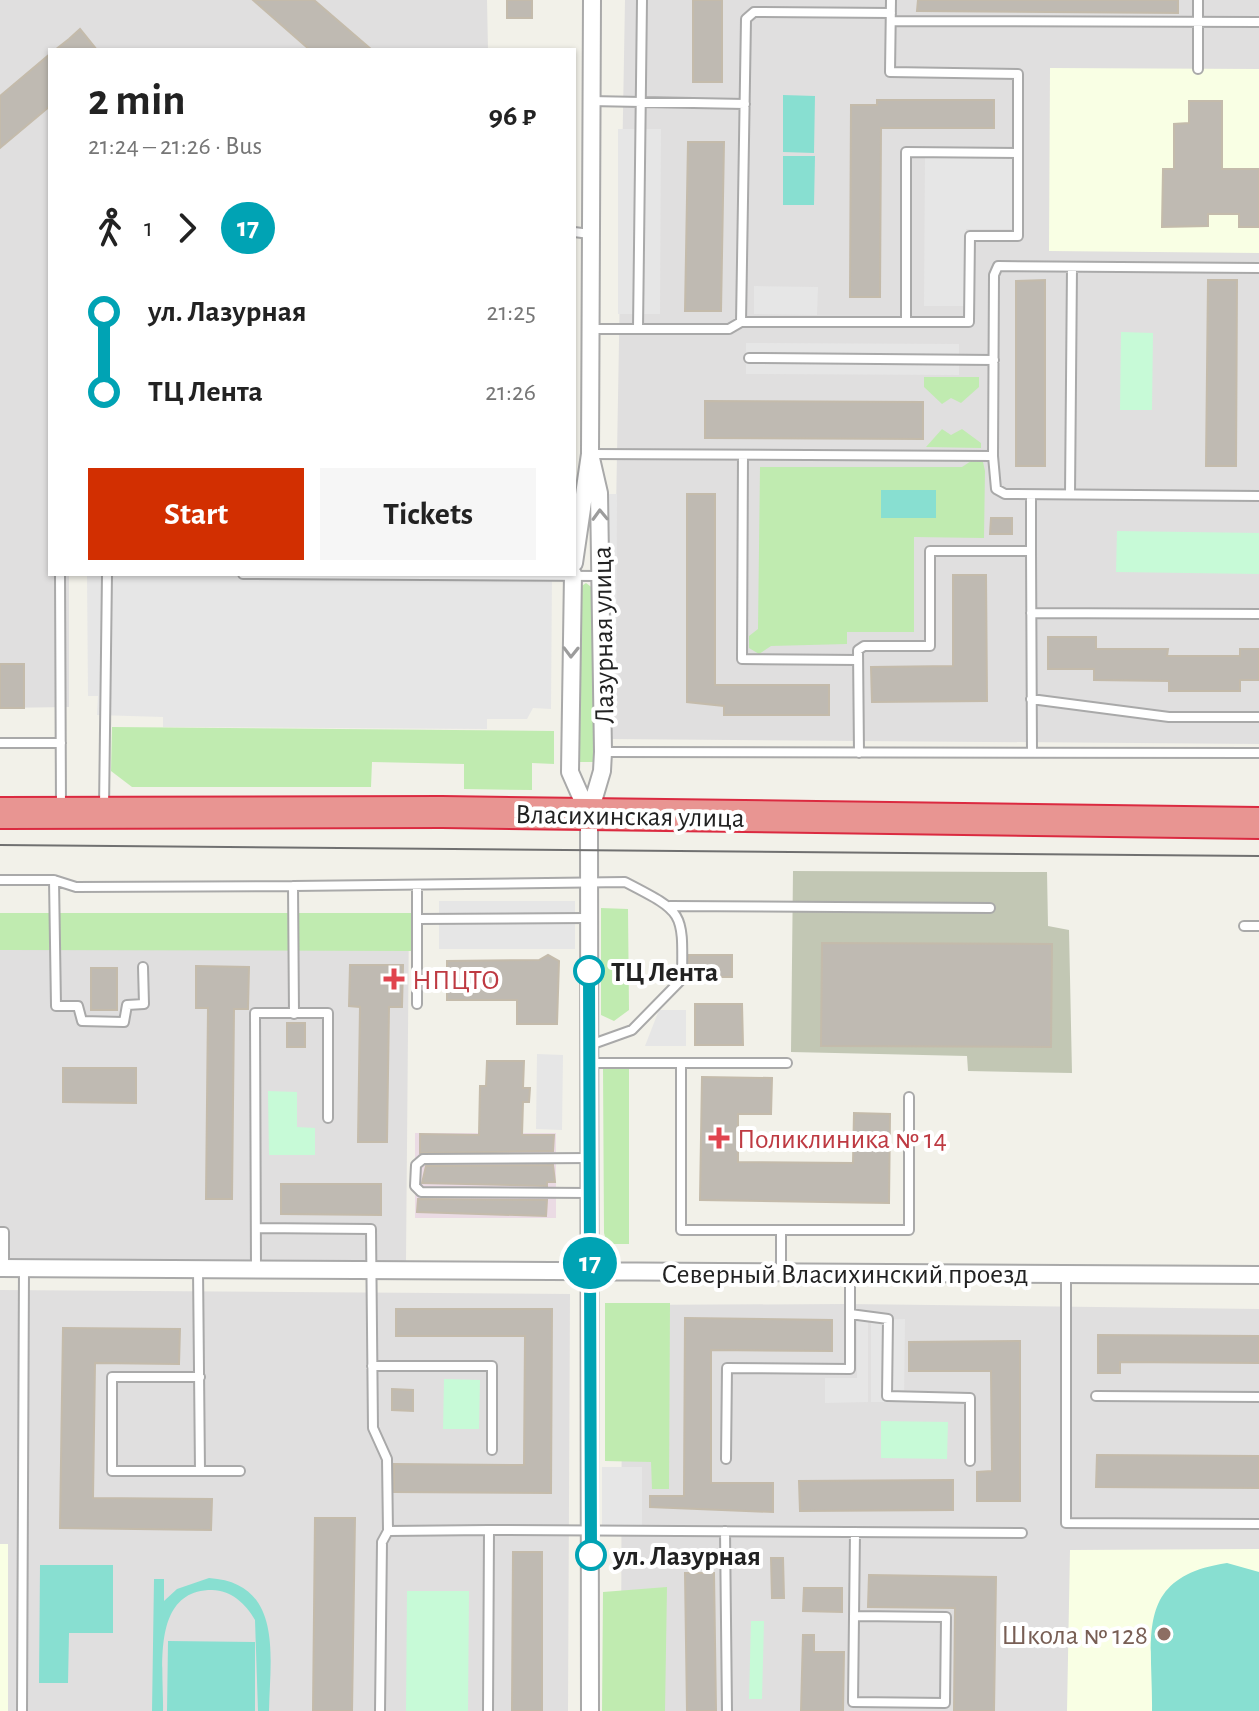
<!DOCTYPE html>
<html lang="en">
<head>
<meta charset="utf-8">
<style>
	body { margin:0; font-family:"Alegreya Sans",sans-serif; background:#f6f6f6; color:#222; height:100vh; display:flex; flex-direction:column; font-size:30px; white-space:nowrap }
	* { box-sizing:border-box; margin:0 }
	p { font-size:26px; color:#767676 }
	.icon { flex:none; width:44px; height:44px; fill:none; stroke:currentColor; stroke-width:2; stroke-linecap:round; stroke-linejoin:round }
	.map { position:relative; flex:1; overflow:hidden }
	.sheet { position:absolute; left:48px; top:48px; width:528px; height:528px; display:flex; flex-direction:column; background:#fff; border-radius:0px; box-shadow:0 2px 6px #0004 }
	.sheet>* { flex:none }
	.badge { padding:0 16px; border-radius:26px; font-size:28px; line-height:52px }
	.map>.badge { position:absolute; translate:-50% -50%; box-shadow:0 0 0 4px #fff }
	.legs { display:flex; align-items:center; gap:12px; height:88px; padding:0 40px; font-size:26px }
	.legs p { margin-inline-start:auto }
	.summary { display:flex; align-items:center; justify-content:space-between; height:136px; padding:0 40px }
	h1 { font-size:44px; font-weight:700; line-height:60px }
	.action { display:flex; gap:16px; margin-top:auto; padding:16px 40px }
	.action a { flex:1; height:92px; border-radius:0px; background:#d22f01; color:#fff; font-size:32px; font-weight:700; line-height:92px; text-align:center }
	.action a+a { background:#f6f6f6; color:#222 }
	ul { padding:0 40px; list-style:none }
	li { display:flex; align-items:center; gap:28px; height:80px; font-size:30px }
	li i { display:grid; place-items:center; width:12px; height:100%; margin:0 10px; background:currentColor }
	li i::after { content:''; width:20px; height:20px; margin:-10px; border:6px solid; border-radius:50%; background:#fff }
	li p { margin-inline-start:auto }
	li:first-child i { background:linear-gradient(#0000 50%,currentColor 0) }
	li:last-child i { background:linear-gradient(currentColor 50%,#0000 0) }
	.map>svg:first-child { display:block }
	.residential { fill:#e0dfdf }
	.industrial { fill:#ebdbe4 }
	.education { fill:#f9ffe4 }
	.construction { fill:#c2c7b4 }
	.grass { fill:#c0ebb0 }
	.park { fill:#c7fad7 }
	.pitch { fill:#88dfd1 }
	.parking { fill:#e6e6e6 }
	.building { fill:#bfbab2; stroke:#c4bbab; stroke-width:2 }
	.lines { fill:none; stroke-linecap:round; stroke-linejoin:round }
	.lane-casing { stroke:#a9a9a9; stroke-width:12 }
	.street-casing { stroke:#a9a9a9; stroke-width:20 }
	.highway-casing { stroke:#db2a40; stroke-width:34 }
	.lane { stroke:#fff; stroke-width:8 }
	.street { stroke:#fff; stroke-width:16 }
	.highway { stroke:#e89592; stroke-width:30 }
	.tram { stroke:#707070; stroke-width:2 }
	.oneway { stroke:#9c9c9c }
	.line-1-casing { stroke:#fff; stroke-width:18 }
	.line-1 { stroke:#00a3b4; stroke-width:12 }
	.stop-1-dot { fill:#fff; stroke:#00a3b4; stroke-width:4 }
	.health-dot { fill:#e0444e; stroke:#fff; stroke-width:3 }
	.education-dot { fill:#8d6e63; stroke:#fff; stroke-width:3 }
	.labels { text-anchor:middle; stroke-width:8; stroke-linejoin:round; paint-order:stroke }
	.street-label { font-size:28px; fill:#222; stroke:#fff }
	.stop-label { font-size:28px; font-weight:bold; fill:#222; stroke:#fff; text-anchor:start }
	.health-label { font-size:28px; fill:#be3a42; stroke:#fff; text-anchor:start }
	.education-label { font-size:28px; fill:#785e54; stroke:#fff; text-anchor:end }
</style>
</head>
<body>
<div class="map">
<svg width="1259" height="1711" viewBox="0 0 1259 1711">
	<rect width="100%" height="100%" fill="#f2f1e9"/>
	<path class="residential" d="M0,0H487L488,50H50V574H69V707L0,708Z
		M625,0H1259V744L612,739Z
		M0,915L409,916L406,1261L0,1260Z
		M0,1290L570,1294L568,1711H0Z
		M846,1304L1259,1309V1711H621L622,1305Z"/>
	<path class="industrial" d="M415,1133H556V1218H415Z"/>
	<path class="education" d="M1050,68L1259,69V253L1049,251Z
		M0,1544H8V1711H0Z
		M1259,1549V1711H1067L1070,1550Z"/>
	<path class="construction" d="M793,871L1047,872L1048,926L1069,930L1072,1073L968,1071L967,1056L791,1052Z"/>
	<path class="grass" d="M924,377H979V387L961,403L951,398L942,404L924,387Z
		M942,429L951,435L962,429L981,443V448L926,447Z
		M974,459L983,462L985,471L984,538L914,537V632H847V644L771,646L759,654L749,648V636L758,629L760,467H962Z
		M586,583L594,589L595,762H579V588Z
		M112,727L554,731V764L532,763V790L464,789V764L372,762L371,787H132L111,771Z
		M601,908L628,909L629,1010L614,1021L601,1015Z
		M0,913H411V951L0,950Z
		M603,1067H629V1244H607L604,1233Z
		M605,1303H670L669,1489H652L651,1462L605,1461Z
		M667,1587L665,1711H602L603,1592Z"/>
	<path class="park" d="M1121,332L1153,333L1152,410H1120Z
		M1117,531L1259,533V574L1116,572Z
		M268,1091L297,1092V1127L315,1128V1155H269Z
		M444,1379L480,1380L479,1429H443Z
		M881,1421L948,1422L947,1459L881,1458Z
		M407,1591H469L468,1711H406Z
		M751,1621H764L762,1699H749Z"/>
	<path class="pitch" d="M783,95L815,96L814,153L783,152Z
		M783,156H815L814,205H783Z
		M881,490H936V518H881Z
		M1227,1563L1259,1572V1711H1152C1153,1637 1133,1577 1227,1563Z
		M40,1565H113V1633H69L68,1683H39Z
		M209,1578C284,1583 270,1657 269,1711H258L255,1620C246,1604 231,1590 212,1590C150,1590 164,1671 163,1711H152L154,1579H164V1601L177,1589Z
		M168,1641L255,1642V1711H167Z"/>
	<path class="parking" d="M618,129H661L660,314H618Z
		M925,156L1013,157V229H966V306H924Z
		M754,286L818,287L817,315L754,314Z
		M746,343L959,344V375L746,374Z
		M609,494H617L616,715H608Z
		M87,574H552L551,709L533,708L527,719H487V729L163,727V717L97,715L98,696H88Z
		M439,901H575V949H439Z
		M659,1010H686V1046H645Z
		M537,1054L563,1055L562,1130L536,1129Z
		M868,1319V1402L825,1403V1378H857V1320Z
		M905,1319L904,1402H871V1320Z
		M602,1467H642V1528H602Z"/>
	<path class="building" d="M253,0H314L372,50H310Z
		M507,0H532V18H507Z
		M693,0H722V82H693Z
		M918,0H1178V13L917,11Z
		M80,29L97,50H55L69,39Z
		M50,54V106L0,148V96Z
		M877,100H994V128H881L880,297H850L851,105H877Z
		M1189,101H1222V169H1259V227H1239V214H1208V226L1162,227L1163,169H1174V124L1189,123Z
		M688,142H724L721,311H685Z
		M1045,280V466H1016V281Z
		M1208,280H1237L1236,466H1206Z
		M705,401L923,402V439L705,438Z
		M687,494H715V685H829V715H724V706L687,702Z
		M991,518H1012V534H990Z
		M953,575H986L987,701L872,702L871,667L953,666Z
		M1048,637H1096V649H1168L1167,656H1240V649H1259V680H1240V691H1169V681L1094,680V669H1048Z
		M0,664H24V708H0Z
		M822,943L1052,944L1051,1047L821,1046Z
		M548,955L559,961L557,1024H517V1000H447V961L539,960Z
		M689,955H732V977H689Z
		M350,965H403L402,1007H389L387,1142H358L360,1007L349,1006Z
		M196,966L249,967L248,1009H234L232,1199H206L208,1008H196Z
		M91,968H117V1010H91Z
		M695,1004H742L743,1045H695Z
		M287,1023H305V1047H287Z
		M487,1061H524L523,1088H530L529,1102H523L522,1135H554L553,1151L420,1153V1134L479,1135L480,1086H486Z
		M63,1068H136V1103L63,1102Z
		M702,1077L772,1078L771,1114H738V1162L853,1163L854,1113L890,1114L889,1203L700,1200Z
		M553,1165L555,1182H547V1186L422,1183L426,1166Z
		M281,1184H381V1215L281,1214Z
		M418,1199L547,1200L546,1216L417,1212Z
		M396,1309H552L551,1493L394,1492V1464L524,1465L525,1336H396Z
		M685,1318L832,1320V1351L711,1350V1483H773V1512L650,1507V1496H684Z
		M63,1328L180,1329L179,1364L95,1363L93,1498L212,1499L211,1530L60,1528Z
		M1098,1335L1259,1336V1363L1120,1362V1373H1098Z
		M1020,1341V1501H977V1472L992,1471L991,1371H909V1342Z
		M392,1389L413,1390V1411L392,1410Z
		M1097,1455L1259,1456V1488L1096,1487Z
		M953,1480V1510L800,1511L799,1481Z
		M315,1518H355L352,1711H313Z
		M513,1552H542V1711H512Z
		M771,1558H783L784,1598H772Z
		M685,1573H714L716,1711H687Z
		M869,1575L996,1577L994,1711H954L955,1608L868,1607Z
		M804,1588H842V1612L803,1611Z
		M803,1635H814V1652H844L843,1711H801Z"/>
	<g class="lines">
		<defs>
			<path id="lane" d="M891,21L1259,22
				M1198,69V0
				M590,101L745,104
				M574,232L590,234
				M741,322L746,19L754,12L891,13
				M906,322H969L970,236H1018V153
				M590,329H729L741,322H906V152L1018,153V74L890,72L891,0
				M638,329L642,0
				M749,358L994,360
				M591,454L993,456L996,489L1005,494L1259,496
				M743,455L742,659L858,660
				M993,456L994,275L998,266L1259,268
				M1070,494L1072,267
				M1031,495V551
				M60,574L61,808
				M243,574L600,576
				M1031,613L1259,614
				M1031,699L1169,717H1259
				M0,743H61
				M603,752L1259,753
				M859,753L858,650L864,646H930V551H1031L1032,753
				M104,808L107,574
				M0,880H54L76,887L293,886
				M54,880L56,1006H78L82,1021L124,1022L127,1005L144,1004L143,967
				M670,906L990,908
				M417,919L588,918
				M1244,926H1259
				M417,1004V886
				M294,1014L293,886L625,882C685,913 683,911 682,979L632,1030L590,1045
				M591,1063H787
				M681,1063V1230H909V1097
				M590,1193L421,1192L415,1186L416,1165L423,1159L591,1158
				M256,1228L371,1229L373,1428L387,1459L388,1531
				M0,1232H4V1268
				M198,1269L200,1471H112V1377H200
				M256,1269L255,1013H328V1118
				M781,1272V1230
				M1066,1274V1523L1259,1524
				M850,1314L888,1319L887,1396L970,1398V1461
				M372,1366H492V1450
				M1096,1396L1259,1397
				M726,1459L727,1368L850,1369V1274
				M200,1471H240
				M725,1531L727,1711
				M855,1616L946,1617L945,1703L853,1702L855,1532
				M22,1711L24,1268
				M380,1711L382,1542L388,1531L489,1530
				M488,1711L489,1530L1022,1533"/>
			<path id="street" d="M590,454L599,493L603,752L602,771L589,815L590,1711
				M574,563L590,454L592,0
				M573,574L570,772L589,815
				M0,1268L1259,1275"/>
			<path id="highway" d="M0,813L442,812L1259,823"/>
		</defs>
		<use href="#lane" class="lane-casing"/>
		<use href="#street" class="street-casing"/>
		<use href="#highway" class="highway-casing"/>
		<use href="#lane" class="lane"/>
		<use href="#street" class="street"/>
		<use href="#highway" class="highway"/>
		<path class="tram" d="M0,845L1259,856"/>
	</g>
	<defs><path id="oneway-chevron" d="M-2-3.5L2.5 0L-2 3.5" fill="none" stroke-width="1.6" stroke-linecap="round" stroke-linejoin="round" transform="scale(2)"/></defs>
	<g class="oneway">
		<use href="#oneway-chevron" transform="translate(600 515) rotate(-92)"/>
		<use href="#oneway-chevron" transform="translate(571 652) rotate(91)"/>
	</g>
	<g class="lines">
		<defs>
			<path id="line-1" d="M589,971L591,1555"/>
		</defs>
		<use href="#line-1" class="line-1-casing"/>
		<use href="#line-1" class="line-1"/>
	</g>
	<g class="stop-1-dot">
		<circle cx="589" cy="971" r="14"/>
		<circle cx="591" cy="1555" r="14"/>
	</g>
	<g class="health-dot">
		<path d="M390 967h8v8h8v8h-8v8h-8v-8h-8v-8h8z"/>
		<path d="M715 1126h8v8h8v8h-8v8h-8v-8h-8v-8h8z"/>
	</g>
	<circle class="education-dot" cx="1164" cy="1634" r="8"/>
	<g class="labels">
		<g class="street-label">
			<text transform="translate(602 635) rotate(-91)" y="10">Лазурная улица</text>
			<text transform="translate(630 815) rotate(1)" y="10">Власихинская улица</text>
			<text x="845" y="1283">Северный Власихинский проезд</text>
		</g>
		<g class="stop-label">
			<text x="611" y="981">ТЦ Лента</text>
			<text x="613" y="1565">ул. Лазурная</text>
		</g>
		<g class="health-label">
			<text x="412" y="989">НПЦТО</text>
			<text x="737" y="1148">Поликлиника № 14</text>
		</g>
		<g class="education-label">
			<text x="1148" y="1644">Школа № 128</text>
		</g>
	</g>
</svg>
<b class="badge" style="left:590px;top:1263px;background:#00a3b4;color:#fff">17</b>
<section class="sheet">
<div class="summary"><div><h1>2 min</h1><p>21:24 – 21:26 · Bus</p></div><b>96 ₽</b></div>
<div class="legs"><svg class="icon" aria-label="walk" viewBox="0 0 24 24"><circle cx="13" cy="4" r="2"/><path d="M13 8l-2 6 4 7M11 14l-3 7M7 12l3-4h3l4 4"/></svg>1<svg class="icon" aria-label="forward" viewBox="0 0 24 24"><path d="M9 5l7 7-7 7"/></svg><b class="badge" style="background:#00a3b4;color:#fff">17</b></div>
<ul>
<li><i style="color:#00a3b4"></i><b>ул. Лазурная</b><p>21:25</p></li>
<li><i style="color:#00a3b4"></i><b>ТЦ Лента</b><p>21:26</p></li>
</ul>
<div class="action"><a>Start</a><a>Tickets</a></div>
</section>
</div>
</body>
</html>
